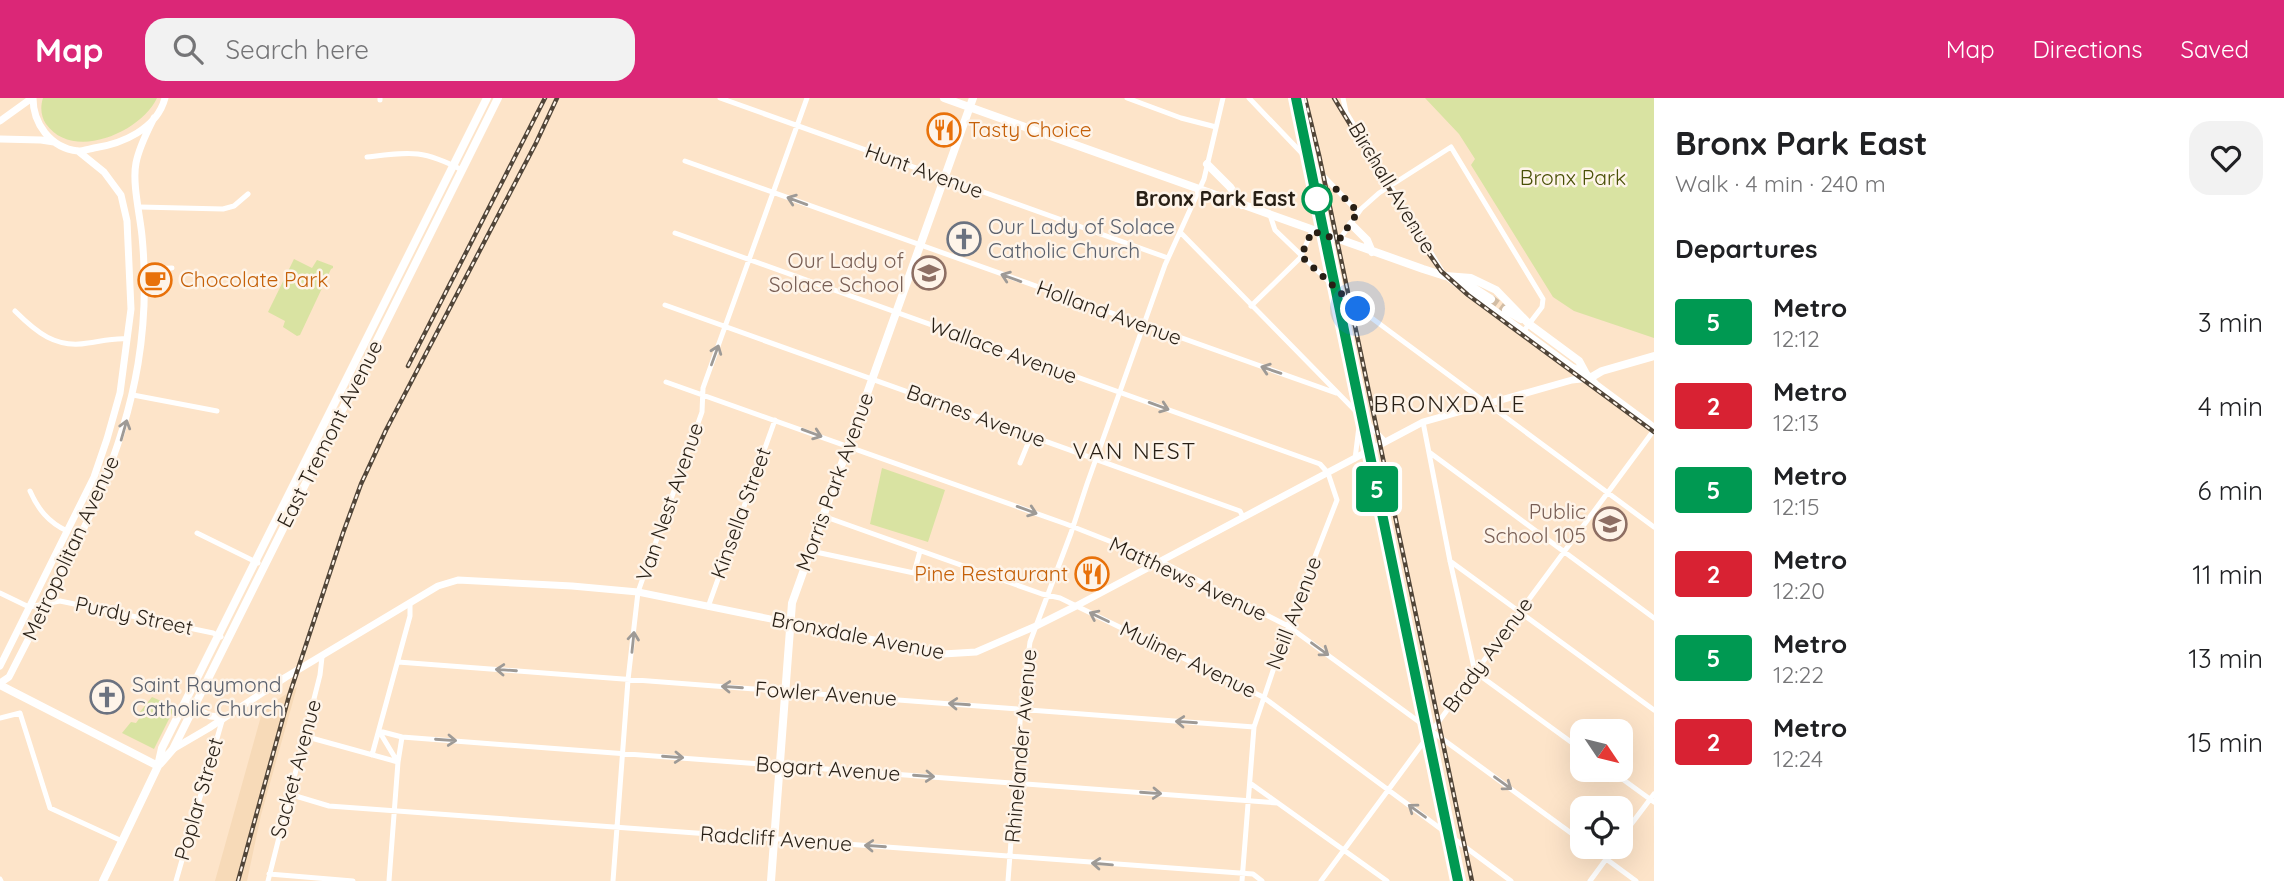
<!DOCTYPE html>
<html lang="en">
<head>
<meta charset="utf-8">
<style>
	body { margin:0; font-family:Quicksand,sans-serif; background:#f2f2f2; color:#202124; height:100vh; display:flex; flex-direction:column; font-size:26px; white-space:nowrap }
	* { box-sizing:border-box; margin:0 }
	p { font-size:23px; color:#757577 }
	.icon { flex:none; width:38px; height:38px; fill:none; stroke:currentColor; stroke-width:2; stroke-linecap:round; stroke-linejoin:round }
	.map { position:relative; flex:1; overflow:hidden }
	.sheet { display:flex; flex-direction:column; background:#fff; width:630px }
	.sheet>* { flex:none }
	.badge { padding:0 14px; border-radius:5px; font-size:24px; line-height:46px }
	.needle { width:46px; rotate:125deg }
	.controls { position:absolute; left:1570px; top:621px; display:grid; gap:14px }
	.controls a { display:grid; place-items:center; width:63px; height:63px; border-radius:14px; background:#fff; box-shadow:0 7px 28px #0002; font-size:35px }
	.you { position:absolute; width:35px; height:35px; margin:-18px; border:5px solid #fff; border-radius:50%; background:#1a73e8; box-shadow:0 0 0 10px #1a73e833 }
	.map>.badge { position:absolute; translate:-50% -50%; box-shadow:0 0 0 4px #fff }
	h2 { padding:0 21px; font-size:26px; line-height:63px }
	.round { display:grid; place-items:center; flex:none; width:74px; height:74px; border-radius:21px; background:#f2f2f2 }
	.headline { display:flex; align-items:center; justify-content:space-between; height:119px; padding:0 21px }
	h1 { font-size:33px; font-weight:700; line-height:52px }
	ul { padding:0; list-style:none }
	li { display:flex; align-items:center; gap:21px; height:84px; padding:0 21px }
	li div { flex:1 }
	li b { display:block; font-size:26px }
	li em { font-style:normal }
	li .badge { min-width:77px; font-weight:700; text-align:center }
	header { display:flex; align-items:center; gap:42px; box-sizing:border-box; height:98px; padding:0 35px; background:#db2777; color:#fff }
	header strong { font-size:33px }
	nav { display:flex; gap:38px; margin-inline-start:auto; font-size:24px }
	.search { width:490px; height:63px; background:#f2f2f2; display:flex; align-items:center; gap:18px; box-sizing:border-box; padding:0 24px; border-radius:21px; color:#757577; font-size:26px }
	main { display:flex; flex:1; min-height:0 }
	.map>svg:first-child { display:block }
	.built { fill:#f7dab8 }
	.green { fill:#d9e3a2 }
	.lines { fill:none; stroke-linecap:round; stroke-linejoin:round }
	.secondary-tunnel { stroke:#d2bda5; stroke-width:8; stroke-dasharray:8 4; stroke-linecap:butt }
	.minor { stroke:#fff; stroke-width:5 }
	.tertiary { stroke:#fff; stroke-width:7 }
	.secondary { stroke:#fff; stroke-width:8 }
	.rail-casing { stroke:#514538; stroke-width:4.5 }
	.rail { stroke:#fef4e9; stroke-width:2; stroke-dasharray:5; stroke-linecap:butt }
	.oneway { stroke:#9e9a96 }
	.line-casing { stroke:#fff; stroke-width:16 }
	.line { stroke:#009952; stroke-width:10 }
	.walk { stroke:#281f15; stroke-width:7; stroke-dasharray:0 12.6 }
	.stop-dot { fill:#fff; stroke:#009952; stroke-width:3.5 }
	.labels { text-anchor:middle; stroke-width:5; stroke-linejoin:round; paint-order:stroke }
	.food-label { font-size:21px; fill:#c56008; stroke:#fef4e9; text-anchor:start }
	.street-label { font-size:21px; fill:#281f15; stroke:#fef4e9 }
	.park-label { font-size:21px; fill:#495007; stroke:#fef4e9 }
	.stop-label { font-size:21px; font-weight:bold; fill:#281f15; stroke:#fef4e9; text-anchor:end }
	.worship-label { font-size:21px; fill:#5b616d; stroke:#fef4e9; text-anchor:start }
	.education-label { font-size:21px; fill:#785e54; stroke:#fef4e9; text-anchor:end }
	.neighbourhood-label { font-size:23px; letter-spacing:2px; fill:#281f15; stroke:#fef4e9 }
</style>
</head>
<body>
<header>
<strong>Map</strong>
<div class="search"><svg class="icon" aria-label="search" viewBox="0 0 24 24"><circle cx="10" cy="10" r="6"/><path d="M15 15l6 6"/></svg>Search here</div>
<nav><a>Map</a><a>Directions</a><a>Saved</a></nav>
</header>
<main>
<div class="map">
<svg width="1654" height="783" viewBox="0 0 1654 783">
	<rect width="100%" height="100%" fill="#fde4c9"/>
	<path class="built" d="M297,589L261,717L247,783H215L263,611Z"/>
	<path class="green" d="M43,0H157C141,34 73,64 46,26C41,19 40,9 43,0Z
		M1425,0H1654V240L1574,213L1553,199L1471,67L1475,61L1459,36Z
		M294,161L312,170L317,162L333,168V170L331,171L300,237L297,238L283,229L285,223L268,214Z
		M882,370L945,392L928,444L870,426Z
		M152,599L175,609L154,651L122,635L131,624L136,625L141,618L139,615Z"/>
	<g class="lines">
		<path class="secondary-tunnel" d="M1491,201L1506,212"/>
		<path class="minor" d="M380,0V2
			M720,0L1168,160
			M1127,0L1181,20L1216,29
			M1249,0L1358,114
			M1343,0L1346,14L1445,178
			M367,59C410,54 422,51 462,72
			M685,63L1336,295
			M140,109L223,111L234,108L248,96
			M1270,117L1275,132L1350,204L1654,429
			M1180,134L1386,344
			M675,135L1320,366L1328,375L1337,402L1288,528L1254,629L1242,783
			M1339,142L1361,111L1379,95L1451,49L1543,201L1542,209L1523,234
			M145,171L172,170
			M665,207L1240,413L1243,419
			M1251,208L1300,160L1312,133
			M15,213C36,234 56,251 88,245C102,243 114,240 127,241
			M666,284L1066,426L1160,463L1288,528L1582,743
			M133,297L217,313
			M1423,324L1450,463L1475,574L1582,652
			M1429,354L1654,520
			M1355,361L1360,320
			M1020,365L1031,338
			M30,393C38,411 48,424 67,433
			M823,418L1042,496L1060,500L1263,599L1511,783
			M197,435L258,465
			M811,453L914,475L920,453
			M1450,463L1654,612
			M0,495L29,509L60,503L213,535L221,539
			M708,509L775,322
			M398,564L1254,629
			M20,615L50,710L122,743
			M0,620L20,615
			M379,633L402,639L1278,705
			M379,633L397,663
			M304,638L398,664
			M372,657L410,518V505
			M1610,672L1654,704
			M1250,685L1387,783
			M289,696L329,708L1253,776L1262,783
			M1620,741L1654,696
			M1590,749L1636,783
			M269,776L353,783
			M0,781L1,783
			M176,783L222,623
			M268,783L320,577L322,559
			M389,783L398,664L402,639
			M613,783L628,582L638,494L702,314L703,290L807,0
			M1008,783L1021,611L1030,544L1071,435L1087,386L1165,167L1204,81L1223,0
			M1321,783L1654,332
			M1590,783L1615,749"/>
		<path class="tertiary" d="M33,0C33,25 50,50 78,53C82,53 89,51 94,50C122,46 157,31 165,0
			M0,23L32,0
			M0,41L41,42L54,44
			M0,568L94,379L107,341L120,295L131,211L127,123L121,97L104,74L78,53
			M0,585L9,579C60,477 119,380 138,266C145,224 146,180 142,138C140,117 132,85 136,65C139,49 147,34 154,20
			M191,608L210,618L222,619
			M173,651L209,630L286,579L438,488L458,482L572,488L638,494L943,556L976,554L1036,528L1076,508L1423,324L1572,282L1590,280"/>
		<path class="secondary" d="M944,0L1423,171L1445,178L1471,180L1496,192L1529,226L1579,263L1586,276
			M1207,66L1230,89L1242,107
			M1351,126L1367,142L1372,154
			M1447,178L1571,269L1586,276L1596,287L1654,330
			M1460,181L1491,201
			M1506,212L1521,221
			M1590,280L1602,273L1654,258
			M0,587L158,668
			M160,666L173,651L498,0
			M103,783L158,668L162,650L487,0
			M771,783L792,505L973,0"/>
		<defs>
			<path id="rail" d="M1305,0L1319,57L1472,783
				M1334,0L1427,153L1441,173L1468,197L1654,334
				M1301,24L1458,783
				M408,268L545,0
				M238,783L289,598L343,435L361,386L386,332L536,45L557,0"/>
		</defs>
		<use href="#rail" class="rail-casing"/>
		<use href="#rail" class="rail"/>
	</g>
	<defs><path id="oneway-shaft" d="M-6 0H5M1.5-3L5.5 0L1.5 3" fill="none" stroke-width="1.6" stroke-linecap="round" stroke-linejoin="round" transform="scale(1.75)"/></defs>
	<g class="oneway">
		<use href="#oneway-shaft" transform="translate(797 103) rotate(-160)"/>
		<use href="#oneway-shaft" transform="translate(1011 180) rotate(-160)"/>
		<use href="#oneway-shaft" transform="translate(715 257) rotate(-70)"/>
		<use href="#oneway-shaft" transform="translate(1271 272) rotate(-161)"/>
		<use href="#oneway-shaft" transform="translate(1159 308) rotate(20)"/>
		<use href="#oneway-shaft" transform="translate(124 332) rotate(-74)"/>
		<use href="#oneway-shaft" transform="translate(812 335) rotate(20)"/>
		<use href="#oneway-shaft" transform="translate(1027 412) rotate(20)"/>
		<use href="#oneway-shaft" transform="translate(1099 519) rotate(-154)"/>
		<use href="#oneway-shaft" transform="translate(633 544) rotate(-84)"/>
		<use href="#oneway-shaft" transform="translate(1320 551) rotate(36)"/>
		<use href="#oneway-shaft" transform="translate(506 572) rotate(-176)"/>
		<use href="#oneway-shaft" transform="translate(732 589) rotate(-176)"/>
		<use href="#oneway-shaft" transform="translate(959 606) rotate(-176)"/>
		<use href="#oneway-shaft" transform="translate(1186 624) rotate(-176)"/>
		<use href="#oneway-shaft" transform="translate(446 642) rotate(4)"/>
		<use href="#oneway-shaft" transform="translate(673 659) rotate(4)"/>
		<use href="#oneway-shaft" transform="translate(924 678) rotate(4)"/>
		<use href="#oneway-shaft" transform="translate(1503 685) rotate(36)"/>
		<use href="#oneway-shaft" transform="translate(1151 695) rotate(4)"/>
		<use href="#oneway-shaft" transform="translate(1417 713) rotate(-144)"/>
		<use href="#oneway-shaft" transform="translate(875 748) rotate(-176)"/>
		<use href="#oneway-shaft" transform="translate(1102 766) rotate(-175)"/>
	</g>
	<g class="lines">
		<defs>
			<path id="line" d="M1296,0L1458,783"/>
		</defs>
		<use href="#line" class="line-casing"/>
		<use href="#line" class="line"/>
		<path class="walk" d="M1317,101L1333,88L1358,114L1339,142L1312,133L1301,158L1358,211"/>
	</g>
	<defs>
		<symbol id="restaurant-ring" viewBox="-11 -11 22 22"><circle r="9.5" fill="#fef4e9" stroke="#e8710a" stroke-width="1.5"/><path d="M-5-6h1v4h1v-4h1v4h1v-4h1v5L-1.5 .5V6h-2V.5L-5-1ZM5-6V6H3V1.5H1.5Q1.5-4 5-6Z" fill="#e8710a"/></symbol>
		<symbol id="church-ring" viewBox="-11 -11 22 22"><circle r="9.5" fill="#fef4e9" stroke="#6b7280" stroke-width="1.5"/><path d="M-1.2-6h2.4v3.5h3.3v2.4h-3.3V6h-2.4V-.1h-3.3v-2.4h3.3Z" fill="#6b7280"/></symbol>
		<symbol id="school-ring" viewBox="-11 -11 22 22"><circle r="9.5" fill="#fef4e9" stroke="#8d6e63" stroke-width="1.5"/><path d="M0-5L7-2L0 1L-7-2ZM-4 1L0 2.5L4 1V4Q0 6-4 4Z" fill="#8d6e63"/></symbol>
		<symbol id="cafe-ring" viewBox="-11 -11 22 22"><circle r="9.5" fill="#fef4e9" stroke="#e8710a" stroke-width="1.5"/><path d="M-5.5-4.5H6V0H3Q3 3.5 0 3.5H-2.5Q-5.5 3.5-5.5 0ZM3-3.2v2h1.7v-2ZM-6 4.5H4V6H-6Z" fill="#e8710a"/></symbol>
	</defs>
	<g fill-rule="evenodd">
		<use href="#restaurant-ring" x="925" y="13" width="38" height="38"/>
		<use href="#church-ring" x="945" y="122" width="38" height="38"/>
		<use href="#school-ring" x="910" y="156" width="38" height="38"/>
		<use href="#cafe-ring" x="136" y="163" width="38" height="38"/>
		<use href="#school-ring" x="1591" y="407" width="38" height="38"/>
		<use href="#restaurant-ring" x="1073" y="457" width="38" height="38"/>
		<use href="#church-ring" x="88" y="580" width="38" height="38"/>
	</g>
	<circle class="stop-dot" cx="1317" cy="101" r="14"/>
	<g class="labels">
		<g class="food-label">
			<text x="968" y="39">Tasty Choice</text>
			<text x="180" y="189">Chocolate Park</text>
			<text x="1068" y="483" text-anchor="end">Pine Restaurant</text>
		</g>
		<g class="street-label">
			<text transform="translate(924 73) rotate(20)" y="7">Hunt Avenue</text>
			<text transform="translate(1392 90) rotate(59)" y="7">Birchall Avenue</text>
			<text transform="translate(1109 215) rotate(20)" y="7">Holland Avenue</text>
			<text transform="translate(1003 253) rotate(20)" y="7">Wallace Avenue</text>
			<text transform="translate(976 318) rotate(20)" y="7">Barnes Avenue</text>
			<text transform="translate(330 336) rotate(-63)" y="7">East Tremont Avenue</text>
			<text transform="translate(835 384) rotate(-70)" y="7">Morris Park Avenue</text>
			<text transform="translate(670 404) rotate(-71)" y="7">Van Nest Avenue</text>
			<text transform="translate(741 415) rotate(-70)" y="7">Kinsella Street</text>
			<text transform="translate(71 450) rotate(-65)" y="7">Metropolitan Avenue</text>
			<text transform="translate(1188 481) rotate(25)" y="7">Matthews Avenue</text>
			<text transform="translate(1294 515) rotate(-69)" y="7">Neill Avenue</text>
			<text transform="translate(134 518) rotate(12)" y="7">Purdy Street</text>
			<text transform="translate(858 538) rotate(11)" y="7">Bronxdale Avenue</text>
			<text transform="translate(1488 557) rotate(-54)" y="7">Brady Avenue</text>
			<text transform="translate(1188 562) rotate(26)" y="7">Muliner Avenue</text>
			<text transform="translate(826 596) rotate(4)" y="7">Fowler Avenue</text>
			<text transform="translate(1021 648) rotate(-85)" y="7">Rhinelander Avenue</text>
			<text transform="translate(296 671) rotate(-75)" y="7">Sacket Avenue</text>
			<text transform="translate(828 671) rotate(4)" y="7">Bogart Avenue</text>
			<text transform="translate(199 701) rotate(-74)" y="7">Poplar Street</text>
			<text transform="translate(776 741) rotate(4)" y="7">Radcliff Avenue</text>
		</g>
		<g class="park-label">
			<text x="1573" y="87">Bronx Park</text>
		</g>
		<g class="stop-label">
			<text x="1296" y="108">Bronx Park East</text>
		</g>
		<g class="worship-label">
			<text x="988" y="136">Our Lady of Solace<tspan x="988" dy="24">Catholic Church</tspan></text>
			<text x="132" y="594">Saint Raymond<tspan x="132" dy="24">Catholic Church</tspan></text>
		</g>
		<g class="education-label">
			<text x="904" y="170">Our Lady of<tspan x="904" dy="24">Solace School</tspan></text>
			<text x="1586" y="421">Public<tspan x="1586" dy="24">School 105</tspan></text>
		</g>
		<g class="neighbourhood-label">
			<text x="1450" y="314">BRONXDALE</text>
			<text x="1135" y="361">VAN NEST</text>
		</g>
	</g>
</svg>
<div class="controls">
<a><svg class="needle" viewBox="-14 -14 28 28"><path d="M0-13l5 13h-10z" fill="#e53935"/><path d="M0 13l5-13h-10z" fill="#757577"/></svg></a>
<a><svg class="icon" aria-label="locate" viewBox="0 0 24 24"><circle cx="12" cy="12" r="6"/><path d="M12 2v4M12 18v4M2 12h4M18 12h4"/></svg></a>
</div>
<div class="you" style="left:1358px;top:211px"></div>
<b class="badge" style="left:1377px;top:391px;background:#009952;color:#fff">5</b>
</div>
<section class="sheet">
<div class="headline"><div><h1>Bronx Park East</h1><p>Walk · 4 min · 240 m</p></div><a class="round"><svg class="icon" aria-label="heart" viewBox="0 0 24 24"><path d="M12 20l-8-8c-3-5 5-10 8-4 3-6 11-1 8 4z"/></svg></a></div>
<h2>Departures</h2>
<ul>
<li><span class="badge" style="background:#009952;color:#fff">5</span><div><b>Metro</b><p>12:12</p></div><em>3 min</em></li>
<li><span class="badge" style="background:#d82233;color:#fff">2</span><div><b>Metro</b><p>12:13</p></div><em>4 min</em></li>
<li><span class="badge" style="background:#009952;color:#fff">5</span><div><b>Metro</b><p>12:15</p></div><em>6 min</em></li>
<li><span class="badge" style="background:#d82233;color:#fff">2</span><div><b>Metro</b><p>12:20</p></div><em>11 min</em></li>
<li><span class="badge" style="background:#009952;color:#fff">5</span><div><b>Metro</b><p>12:22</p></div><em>13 min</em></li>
<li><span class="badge" style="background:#d82233;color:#fff">2</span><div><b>Metro</b><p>12:24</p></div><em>15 min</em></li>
</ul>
</section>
</main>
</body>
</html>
